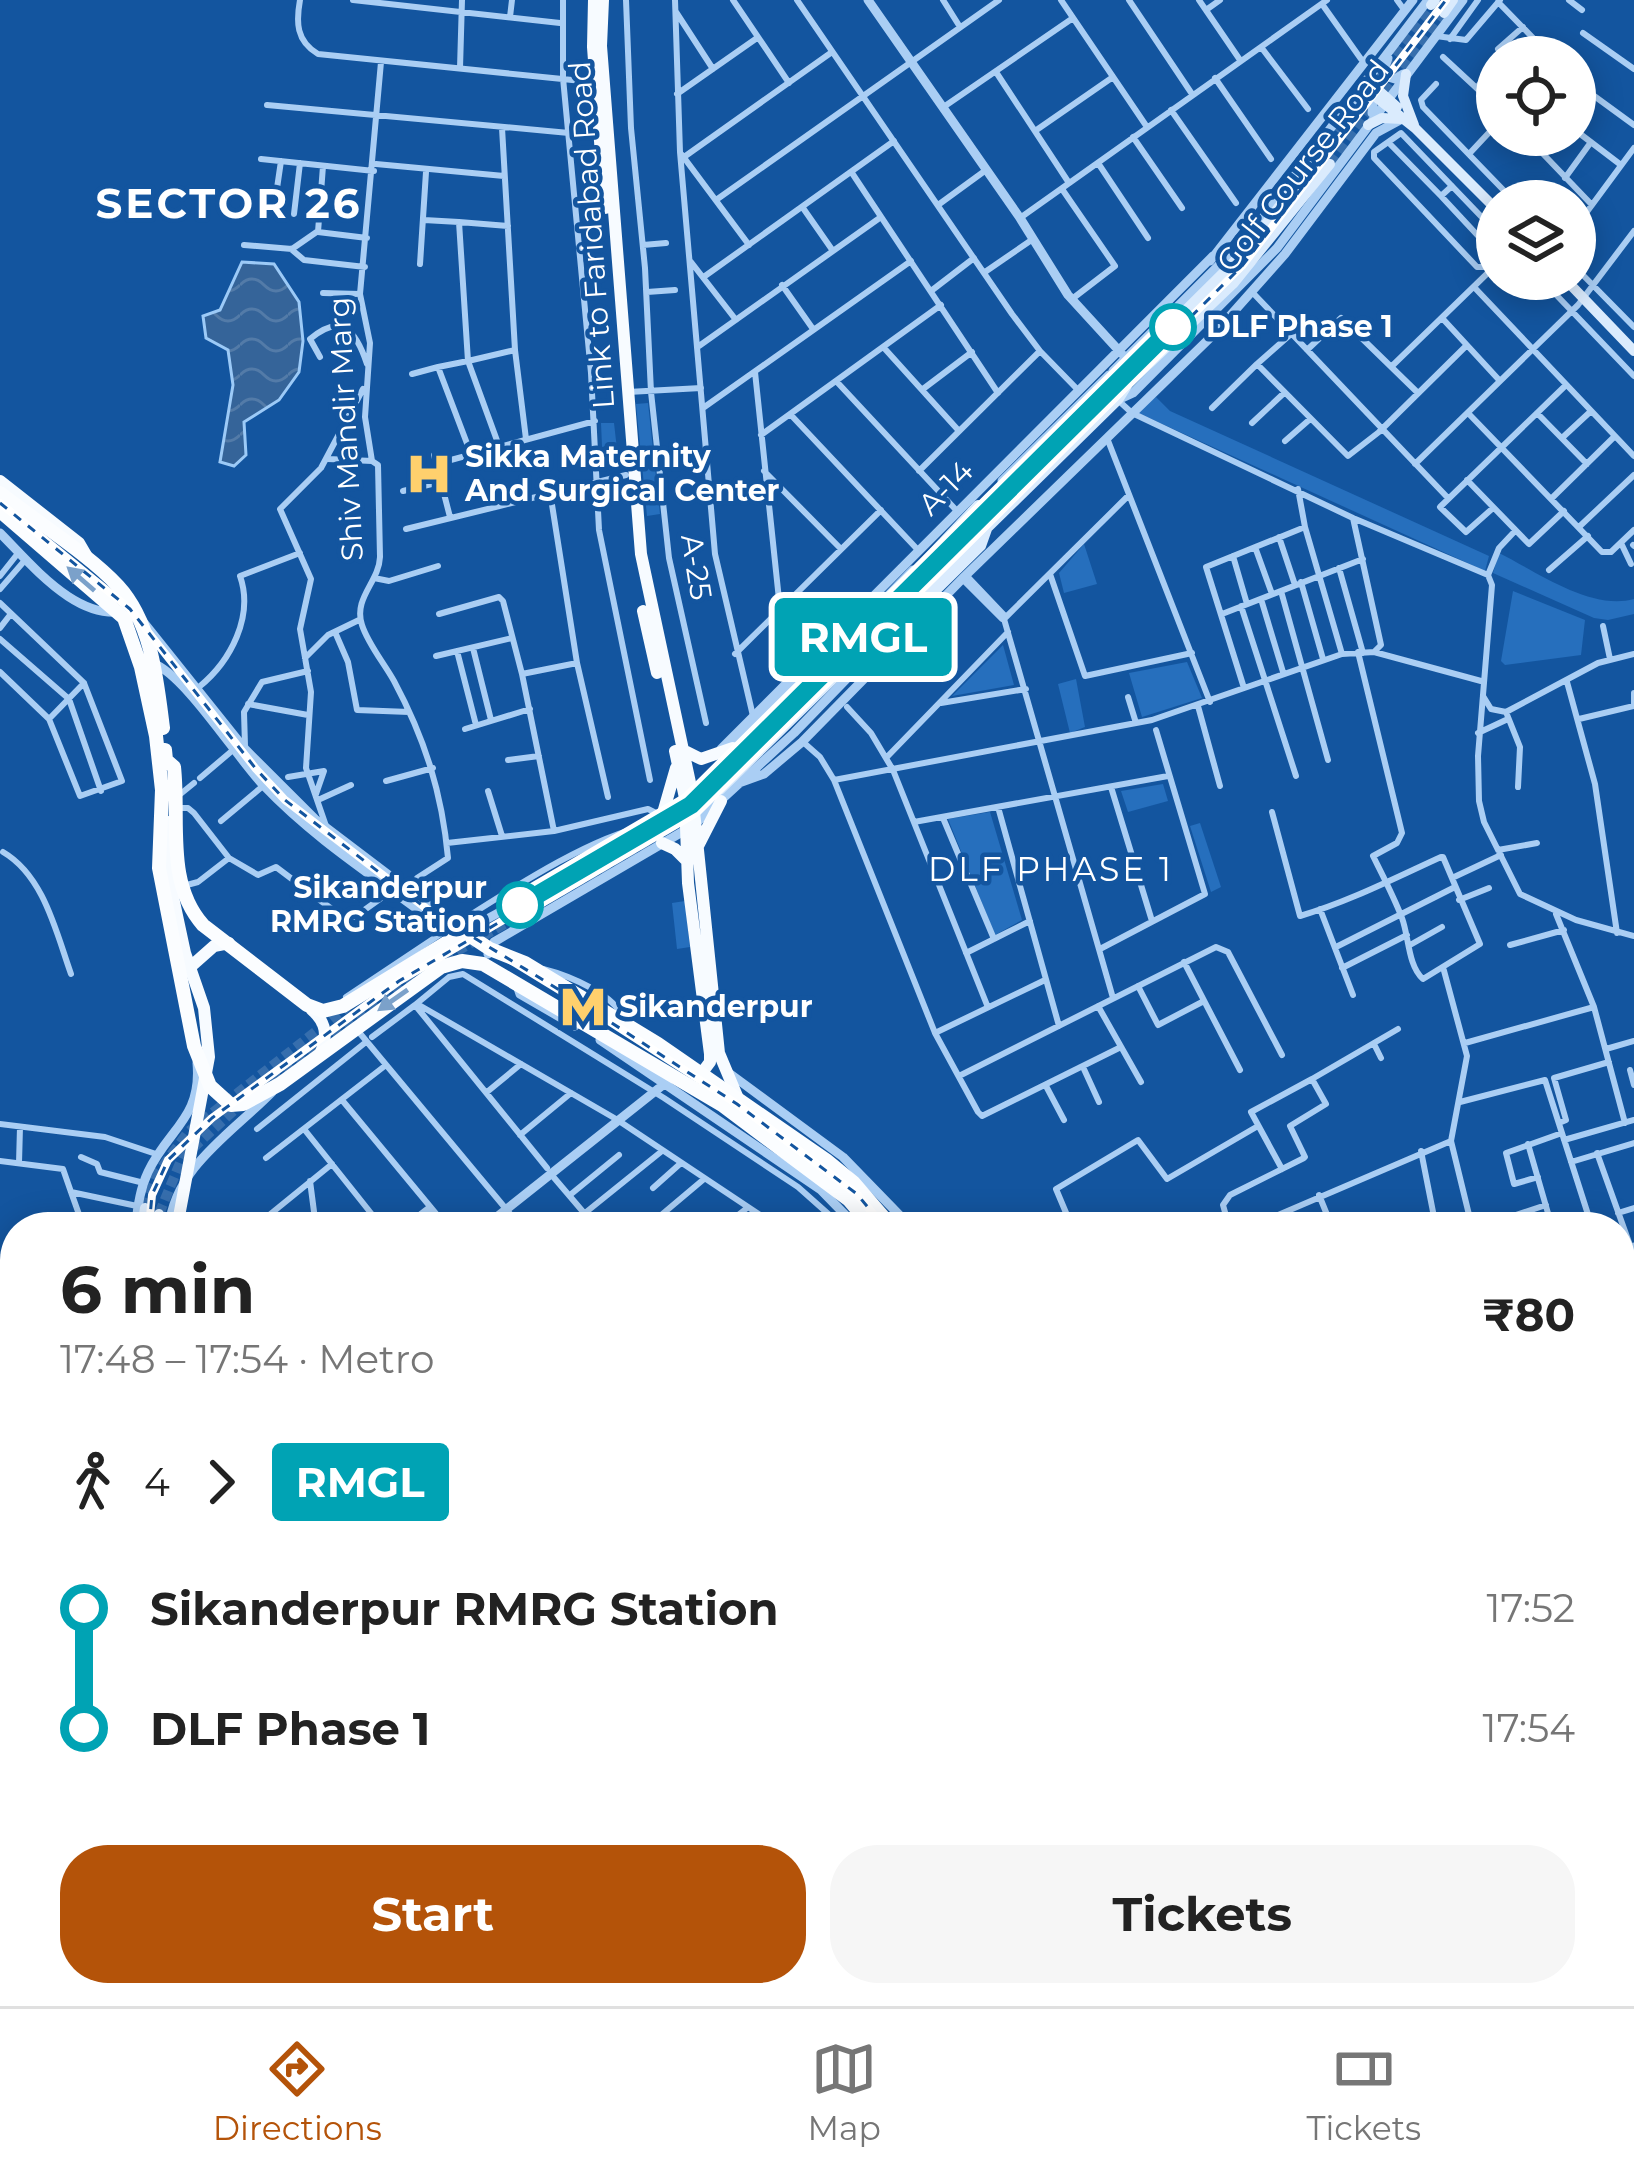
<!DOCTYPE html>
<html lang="en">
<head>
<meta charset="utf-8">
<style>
	body { margin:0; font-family:Montserrat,sans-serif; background:#f6f6f6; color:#222; height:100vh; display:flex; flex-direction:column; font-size:45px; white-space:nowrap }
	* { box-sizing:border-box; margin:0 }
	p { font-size:39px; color:#767676 }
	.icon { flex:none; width:66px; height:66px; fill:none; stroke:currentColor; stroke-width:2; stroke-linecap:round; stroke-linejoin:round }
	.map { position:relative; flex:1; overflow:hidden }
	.side { position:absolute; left:0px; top:1212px; width:1635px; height:795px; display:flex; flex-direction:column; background:#fff; border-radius:48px 48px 0 0; box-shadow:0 6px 30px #0003 }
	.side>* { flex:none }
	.badge { padding:0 24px; border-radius:9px; font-size:42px; line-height:78px }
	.fabs { position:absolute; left:1476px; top:36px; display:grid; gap:24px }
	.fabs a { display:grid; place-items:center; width:120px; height:120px; border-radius:50%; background:#fff; box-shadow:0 6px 30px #0003; font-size:60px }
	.map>.badge { position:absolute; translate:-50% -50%; box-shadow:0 0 0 6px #fff }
	.legs { display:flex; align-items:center; gap:18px; height:132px; padding:0 60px; font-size:39px }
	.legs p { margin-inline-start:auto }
	.summary { display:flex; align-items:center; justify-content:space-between; height:204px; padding:0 60px }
	h1 { font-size:66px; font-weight:700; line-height:90px }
	.cta { display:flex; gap:24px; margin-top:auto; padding:24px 60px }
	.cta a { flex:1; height:138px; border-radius:48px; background:#b45309; color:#fff; font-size:48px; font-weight:700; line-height:138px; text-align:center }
	.cta a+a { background:#f6f6f6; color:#222 }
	ul { padding:0 60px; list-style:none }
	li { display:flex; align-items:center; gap:42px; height:120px; font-size:45px }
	li i { display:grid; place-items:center; width:18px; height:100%; margin:0 15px; background:currentColor }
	li i::after { content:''; width:30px; height:30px; margin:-15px; border:9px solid; border-radius:50%; background:#fff }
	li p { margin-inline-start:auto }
	li:first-child i { background:linear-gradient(#0000 50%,currentColor 0) }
	li:last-child i { background:linear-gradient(currentColor 50%,#0000 0) }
	.tab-bar { display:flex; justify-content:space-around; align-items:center; height:168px; border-top:3px solid #e0e0e0; background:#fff; font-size:33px; color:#767676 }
	.tab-bar a { display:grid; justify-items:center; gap:6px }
	.tab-bar .active { color:#b45309 }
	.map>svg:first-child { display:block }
	.green { fill:#266fbd }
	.garden { fill:url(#garden-furrows) }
	.water { fill:url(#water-waves); stroke:#9ccaf7; stroke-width:3 }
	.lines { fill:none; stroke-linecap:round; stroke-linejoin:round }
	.secondary-tunnel { stroke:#366ead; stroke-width:10; stroke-dasharray:10 5; stroke-linecap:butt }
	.minor { stroke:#aacef4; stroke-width:6 }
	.tertiary { stroke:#aacef4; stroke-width:9 }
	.secondary { stroke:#daebfd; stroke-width:10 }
	.primary { stroke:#f7fbff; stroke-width:12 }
	.trunk { stroke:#fbfdff; stroke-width:14 }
	.rail-casing { stroke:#fff; stroke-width:8 }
	.rail { stroke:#13559f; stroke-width:3; stroke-dasharray:9; stroke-linecap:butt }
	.oneway { fill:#7ba1ca }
	.line-1-casing { stroke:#fff; stroke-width:27 }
	.line-1 { stroke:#00a3b4; stroke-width:18 }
	.stop-1-dot { fill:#fff; stroke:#00a3b4; stroke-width:6 }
	.labels { text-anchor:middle; stroke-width:9; stroke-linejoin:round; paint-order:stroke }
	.street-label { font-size:30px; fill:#fff; stroke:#13559f }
	.stop-label { font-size:30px; font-weight:bold; fill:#fff; stroke:#13559f; text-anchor:start }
	.poi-label { font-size:30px; font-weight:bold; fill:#fff; stroke:#13559f; text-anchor:start }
	.neighbourhood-label { font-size:33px; letter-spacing:3px; fill:#fff; stroke:#13559f }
	.district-label { font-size:42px; font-weight:bold; letter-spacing:3px; fill:#fff; stroke:#13559f }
</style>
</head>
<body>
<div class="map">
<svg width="1634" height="2006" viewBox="0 0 1634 2006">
	<defs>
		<pattern id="garden-furrows" width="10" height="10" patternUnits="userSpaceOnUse" patternTransform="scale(3)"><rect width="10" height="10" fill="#266fbd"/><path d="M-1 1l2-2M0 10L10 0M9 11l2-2" fill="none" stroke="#3b5c7f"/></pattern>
		<pattern id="water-waves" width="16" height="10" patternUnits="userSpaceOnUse" patternTransform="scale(3)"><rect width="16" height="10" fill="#356499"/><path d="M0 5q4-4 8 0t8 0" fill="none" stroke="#537ba8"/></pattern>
	</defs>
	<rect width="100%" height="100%" fill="#13559f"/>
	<path class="green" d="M1156,397L1170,411L1489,556L1485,571L1136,412Z
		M648,403L660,514L647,516L636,404Z
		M601,423H614L619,467L603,469Z
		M1084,544L1097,584L1064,593L1059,573Z
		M1499,553C1537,572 1591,611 1634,599V614L1608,620L1594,618L1493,573Z
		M1513,591L1585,620L1581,655L1505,665L1501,661Z
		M1003,645L1014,685L952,696Z
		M1187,662L1202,698L1142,717L1129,673Z
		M1076,679L1085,727L1070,733L1058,684Z
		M1163,784L1168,801L1128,812L1121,791Z
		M990,812L1022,920L995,935L948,819Z
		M1200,823L1221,887L1211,892L1190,826Z
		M685,901L690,947L677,949L672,903Z"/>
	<path class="garden" d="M376,1992H427L428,2006H377Z"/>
	<path class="water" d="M242,262L274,264L299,302L303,341L299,372L279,400L244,422L246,455L234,466L220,462L233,385L228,350L206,338L203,316L220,310Z"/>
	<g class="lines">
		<path class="secondary-tunnel" d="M1366,90L1431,5
			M1318,155L1355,105
			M1330,164L1444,13
			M632,841L683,809L711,781
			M145,1208L157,1174L188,1132L347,1007
			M159,1214L182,1158L254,1092L412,977L656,837L720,790"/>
		<path class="minor" d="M300,0C296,22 296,41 318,54L592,82
			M353,0L560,23
			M563,0V78L591,373L599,530L650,780
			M626,0L631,128L645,268L651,392L669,558L706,723
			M675,0L680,152L715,554L753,716
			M733,0L789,83
			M797,0L1012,314L1040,351L1078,390
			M943,0L960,27
			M1061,0L1147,127
			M1129,0L1192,94
			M1199,0L1240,60
			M1397,0L1405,11
			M1569,0L1582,10
			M1498,2L1537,42
			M1322,4L1361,59
			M1206,10L1220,0
			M676,12L713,69
			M510,17L512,0
			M1583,33L1634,69
			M1436,36L1466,40L1500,0
			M1450,39L1478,0
			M1261,47L1308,109
			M1498,49L1523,27
			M1542,51L1544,57
			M1443,57L1497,107
			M381,62L360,294L370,343L365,417L372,461L378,465L380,557C379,582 353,598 362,625C368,644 384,663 394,681C425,739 442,793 448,858L417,878L413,891
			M460,68L462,0
			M996,72L1069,183
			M1215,78L1271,159
			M1575,82L1634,125
			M1436,84L1421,100L1423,107L1514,201
			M1477,88L1497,59
			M677,94L757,38
			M267,105L569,133
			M945,106L1073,18
			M1171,110L1236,203
			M502,128L515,350L526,439
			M1575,130L1621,165
			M1035,131L1113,77
			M1525,135L1592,205
			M1133,137L1182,208
			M1389,143L1441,196
			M1469,154L1497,124
			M682,155L749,245
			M684,157L832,52
			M261,159L374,171
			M1098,163L1148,238
			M376,164L504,176
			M323,166L318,232L367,238
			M852,173L998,393
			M1565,178L1591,142
			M1452,186L1441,196L1494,253
			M1062,189L1115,266L1072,299
			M276,195L281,161
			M716,200L999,0
			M938,205L986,170
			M803,208L833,251
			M294,214L300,163
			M1020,218L1327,0
			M424,220L459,222
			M508,226L459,222L468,361L515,350
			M1575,228L1634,148
			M1497,233L1401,133L1374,152V158L1477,267H1484L1497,250
			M244,245L292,249L318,231
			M643,245L666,243
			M291,249L304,260L365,267
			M691,262L736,320
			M420,264L426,172
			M1575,267L1634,327
			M985,272L1033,239
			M705,276L894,141
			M1541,279L1634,376
			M782,285L813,329
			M1474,287L1634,456
			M931,291L974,258
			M647,292L675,290
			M323,293L360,294
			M1253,293L1448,498
			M1442,318L1500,381
			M1291,334L1257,364L1348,456L1379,432L1466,346
			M699,346L881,217
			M885,349L959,431
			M1307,350L1341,318L1417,392
			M320,357L310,339C342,312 356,331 367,364
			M1392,366L1497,264
			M755,372L780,609
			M412,374L438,367
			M837,382L957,511
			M923,389L972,352
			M628,392L701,388
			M1120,402L1132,413L1353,518L1488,575L1492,585L1478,756L1479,801L1484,822L1520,894L1576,920L1634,936
			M703,408L911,261
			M1212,408L1257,364
			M1468,413L1602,552H1611L1634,530
			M1537,413L1587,464
			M790,414L918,550
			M1252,423L1284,393
			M761,435L941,305
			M1107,438L1210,702
			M1562,438L1590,412
			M1285,441L1309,420
			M471,454L438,367L468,361L499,446
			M434,455L450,517
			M328,459L372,461
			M436,464L595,421
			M1415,464L1578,305L1634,231
			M764,471L841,549
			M919,471L1040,351
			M1467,480L1529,544L1564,511
			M1298,489L1305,527L1342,654
			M403,491L440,482
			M550,492L577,663L608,797
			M1551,499L1615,436
			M1493,508L1466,532L1440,507L1565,386
			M1353,518L1381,645L1374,652
			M1580,526L1634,475
			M406,529L626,475
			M1279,537L1295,585
			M1621,543L1631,564
			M1633,545L1634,546
			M1255,547L1272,594
			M1233,556L1247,604
			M1339,568L1363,653
			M1549,570L1588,536
			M1050,574L1085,676L1192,653
			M1488,575L1499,548L1515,531
			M0,576L19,552
			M967,576L1006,617
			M374,578L389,581L438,566
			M962,579L1002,619
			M1301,582L1323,659
			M0,589L26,559
			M1281,591L1328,760
			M1261,599L1283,672
			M0,603L84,683L122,781L80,796L49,719L0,672
			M1241,606L1296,776
			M439,614L499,597L503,601L522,674L554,831
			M1222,614L1363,559
			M1603,626L1610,659
			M0,628L10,615
			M335,632L348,662L357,710L409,712
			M0,639L69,699L101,791
			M473,648L491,720
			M457,651L476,725
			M735,654L881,510
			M436,656L512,638
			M305,658L328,635L359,620
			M522,674L577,663
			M1567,682L1595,784L1617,933
			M199,687C231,661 254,616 240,576L300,553
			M1244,688L1206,567L1305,527
			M1634,693V706
			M1483,696L1491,709L1506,712L1598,663L1634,654
			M1128,697L1136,723
			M941,703L1026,689
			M248,704L308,715
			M1198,706L1220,786
			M847,707L871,733L893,770L987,1005
			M1506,712L1520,747L1518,787
			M49,719L84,683
			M1579,719L1634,706
			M465,729L530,709
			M1478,733L1508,719
			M803,742L820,757L834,780L935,1033L978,1112L982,1116L1121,1047
			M245,746L244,712L262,682L308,671
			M886,758L1008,632
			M508,760L539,756
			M288,777L324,771L316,794
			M200,778L233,750
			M834,780L1152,720L1342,654L1374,652L1481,681
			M386,781L433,768
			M1111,787L1152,921
			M488,791L502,836
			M178,796L194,783
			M318,800L351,785
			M998,807L1059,1026
			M177,808H188L194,813L229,858
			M1272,812L1300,916C1348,902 1395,878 1441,857H1443L1480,944L1423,979C1408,966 1409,937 1402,918C1394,897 1383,876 1373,856L1397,843L1402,833L1358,652
			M943,818L994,939
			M221,821L263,786
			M914,822L1168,776
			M326,826L306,768L311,692L300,629L311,579L280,509L321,468L363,389
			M447,843L554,831L648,809L660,815
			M1498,850L1537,843
			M3,852C44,876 56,932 71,974
			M1452,878L1501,855
			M183,886L198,882L229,858L258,875L276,867L345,919L356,916L391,891
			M1459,900L1489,888
			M1320,909L1353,995
			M1556,914L1594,1007L1625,1123
			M456,924C507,892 588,838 646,826
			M1410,945L1442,927
			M1510,945L1564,930
			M1336,947L1455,887
			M1100,949L1205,894L1156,730
			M966,953L1030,921
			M1184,962L1240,1070
			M1443,967L1467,1056L1451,1141L1472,1227
			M1342,968L1407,935
			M543,969C567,975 618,995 624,1021
			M1138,986L1158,1025L1204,1001
			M346,997L445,931
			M1113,998L1004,619L1129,495
			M415,1005L449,977L463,974L664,1098L798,1187L843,1227
			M419,1005L616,1119L778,1227
			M1098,1006L1141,1082
			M358,1031L521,1227
			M935,1033L1045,980
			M372,1037L415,1005L547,1168
			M1465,1043L1594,1007
			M1374,1044L1381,1058
			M1606,1049L1634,1041
			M1083,1067L1099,1102
			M1630,1070L1634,1085
			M959,1076L1216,947L1228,952L1282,1055
			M1312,1079L1398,1029
			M1046,1086L1064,1120
			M487,1092L521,1064
			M342,1100L447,1227
			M1460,1102L1545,1080L1592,1227
			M1559,1123L1566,1120L1554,1078L1609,1062
			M0,1124L105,1137L159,1155
			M257,1129L366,1042
			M304,1129L382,1227
			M520,1135L571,1093
			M1564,1140L1634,1120
			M1528,1144L1552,1227
			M1421,1151L1436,1227
			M1597,1153L1631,1248
			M81,1157L97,1164L100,1172L144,1183
			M266,1158L386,1065
			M0,1161L63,1169L71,1192L137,1206
			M1571,1162L1634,1143
			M19,1163L20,1127
			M550,1173L596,1227
			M1538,1177L1514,1184L1506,1153L1562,1133
			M310,1181L316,1227
			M653,1188L681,1163
			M71,1192L81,1220
			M570,1195L619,1155
			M1319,1195L1332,1227
			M585,1213L662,1151
			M1618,1213L1634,1208
			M268,1216L332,1164
			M255,1227L268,1216L270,1227
			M404,1227L430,1207
			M647,1227L704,1179
			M723,1227L747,1208
			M1072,1227L1056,1189L1138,1140L1167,1179L1258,1126
			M1220,1227L1228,1223L1223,1205L1230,1195L1304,1158L1305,1157L1290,1126L1326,1104L1312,1079L1251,1112L1282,1169
			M1250,1227L1451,1141
			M1480,1227L1546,1205
			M1620,1283L1634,1278
			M3,1298L14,1338
			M1620,1353L1634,1349
			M1620,1383L1634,1378
			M0,1391V1403
			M1620,1413H1634
			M0,1434L15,1431
			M1620,1440L1634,1439
			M0,1464L15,1460
			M1620,1479L1626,1490
			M0,1493L15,1489
			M1620,1493L1634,1485
			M0,1522L15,1519
			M0,1550L15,1547
			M1620,1553L1634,1542
			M1620,1607L1634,1621
			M1620,1658L1634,1661
			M1620,1691L1627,1690L1634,1696
			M1620,1704L1634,1717
			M15,1712L10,1714L15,1733
			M0,1733L11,1779
			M1620,1734L1634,1744
			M1620,1760L1634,1742
			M1626,1903L1634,1895
			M1620,1914L1623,1911L1634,1920
			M1620,1941L1634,1950
			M1620,1973L1634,1958
			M314,1992L315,2006
			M431,1992V2006
			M475,1992V2006
			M519,1992V2006
			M562,1992L563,2006
			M935,1992L943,2006
			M1002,1992L1010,2006
			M1360,1992L1373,2006
			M1471,1992V2006
			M1521,1992L1522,2006
			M592,2006L868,1995
			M1087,2006L1141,2002
			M1315,2006L1328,1992
			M1379,2006L1392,1992
			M1528,2006L1542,1992
			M1589,2006L1602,1992"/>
		<path class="tertiary" d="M868,0L1020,218L1068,295L1122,354
			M1388,58L1384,70L1388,77L1395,79L1403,74
			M1351,109L1364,98L1373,106L1372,113
			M1210,261L1413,0
			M1107,386L1113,371L1251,233L1428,0
			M1120,399L1133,393L1277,248L1463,0
			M1002,481L1109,375
			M0,533C33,566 81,627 133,609L245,749L315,819L464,932C538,889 622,853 687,796C744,746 789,676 854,635
			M849,636L913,570
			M152,663C184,673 237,758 264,786C320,845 391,887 454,937
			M860,665L908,618
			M721,749L1213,256
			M739,783L764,774L802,742L965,576L1213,335L1285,254L1376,133L1400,120
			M488,954L494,942L694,825L794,733L857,668L862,653
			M517,985L520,994L575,1026
			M600,1040L821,1190L857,1227
			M729,1073L843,1157L911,1227
			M136,1227C137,1208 140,1189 148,1172C168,1129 202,1118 197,1063
			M169,1227C175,1167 232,1133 272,1092
			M484,1227L668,1081
			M1620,1251L1634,1247
			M1620,1763L1634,1773
			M0,1782L15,1779
			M1620,1817L1634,1828
			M0,1830L15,1824
			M372,1992L373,2006
			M145,2006L150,1992"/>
		<path class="secondary" d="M1431,5L1435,0
			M1444,13L1453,0
			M1406,74L1403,96L1414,125
			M1367,80L1397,107
			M1362,86L1415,128L1497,210
			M1368,125L1382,118L1402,119
			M1565,279L1634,351
			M913,574L978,505
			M897,619L908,618L981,546L987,529
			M711,781L1231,265L1259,233L1318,155
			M720,790L1118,400L1128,384L1233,284L1330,164
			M142,1227L145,1208
			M158,1227L159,1214
			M0,1800L15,1795
			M0,1812L15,1807"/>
		<path class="primary" d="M594,0L593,47L605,208
			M603,0L601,46L641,554L692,792L719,1053L737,1096
			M0,481L79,543L86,555
			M643,611L657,673
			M683,750L701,759L733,748
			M675,751L685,798L688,883L710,1054V1062L701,1074
			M663,813L676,768
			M169,822L173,897L185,953L204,1008L209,1057L177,1227
			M662,843L675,849L688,862
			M697,848L721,801
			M188,969L214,946L229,943
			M312,1010C326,1022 328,1035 321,1052"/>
		<path class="trunk" d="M0,493C34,520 91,556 118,586C152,623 157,681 163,728
			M0,511L124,618L141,667L156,736L162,790L159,868L194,1046L210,1086L231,1105L243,1104L280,1084L441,967L462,961L483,964L722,1105L849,1200L872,1227
			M165,750L166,760L174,767C180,821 165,882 203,925L307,1005L323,1011L343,1006L464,932L490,949L525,963L658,1044L826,1160L854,1183L892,1227
			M1620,1781L1634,1791
			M1620,1805L1634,1814"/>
		<defs>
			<path id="rail" d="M0,503L130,609L256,769L285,800L427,909L584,1005L737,1104L857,1194L884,1227
				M149,1227L152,1195L168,1160L212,1118L399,981L657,830L695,806L742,763L1242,266L1446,0
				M0,1666L15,1661
				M1620,1789L1634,1799
				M132,2006L141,1992"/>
		</defs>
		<use href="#rail" class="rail-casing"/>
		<use href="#rail" class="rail"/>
	</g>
	<defs><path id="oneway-solid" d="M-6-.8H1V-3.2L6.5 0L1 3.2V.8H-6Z" transform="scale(3)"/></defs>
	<g class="oneway">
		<use href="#oneway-solid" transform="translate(81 579) rotate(-139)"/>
		<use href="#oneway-solid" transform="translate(393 1000) rotate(145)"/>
	</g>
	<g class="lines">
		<defs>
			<path id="line-1" d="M520,905L691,805L1173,327"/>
		</defs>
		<use href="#line-1" class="line-1-casing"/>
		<use href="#line-1" class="line-1"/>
	</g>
	<defs>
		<symbol id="hospital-bare" viewBox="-9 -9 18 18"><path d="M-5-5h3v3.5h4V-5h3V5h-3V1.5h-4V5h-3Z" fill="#ffd06d" stroke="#13559f" stroke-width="2.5" paint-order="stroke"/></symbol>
		<symbol id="metro-bare" viewBox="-9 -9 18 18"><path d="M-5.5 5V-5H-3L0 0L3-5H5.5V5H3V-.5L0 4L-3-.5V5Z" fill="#ffd06d" stroke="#13559f" stroke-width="2.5" paint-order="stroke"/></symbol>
	</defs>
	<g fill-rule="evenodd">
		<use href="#hospital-bare" x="396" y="441" width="66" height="66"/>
		<use href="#metro-bare" x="550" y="974" width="66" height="66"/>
	</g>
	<g class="stop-1-dot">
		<circle cx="1173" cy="327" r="21"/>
		<circle cx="520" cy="905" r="21"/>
	</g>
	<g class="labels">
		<g class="street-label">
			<text transform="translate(1303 166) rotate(-52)" y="10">Golf Course Road</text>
			<text transform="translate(592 235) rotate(-94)" y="10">Link to Faridabad Road</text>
			<text transform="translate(346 429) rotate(-93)" y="10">Shiv Mandir Marg</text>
			<text transform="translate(946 488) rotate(-45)" y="10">A-14</text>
			<text transform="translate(696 567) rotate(81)" y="10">A-25</text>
		</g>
		<g class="stop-label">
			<text x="1206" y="337">DLF Phase 1</text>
			<text x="487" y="898" text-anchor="end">Sikanderpur<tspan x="487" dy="34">RMRG Station</tspan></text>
		</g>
		<g class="poi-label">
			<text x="465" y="467">Sikka Maternity<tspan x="465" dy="34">And Surgical Center</tspan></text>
			<text x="619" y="1017">Sikanderpur</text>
		</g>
		<g class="neighbourhood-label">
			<text x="1051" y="881">DLF PHASE 1</text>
		</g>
		<g class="district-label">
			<text x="229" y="218">SECTOR 26</text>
		</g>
	</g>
</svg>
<div class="fabs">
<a><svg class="icon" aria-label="locate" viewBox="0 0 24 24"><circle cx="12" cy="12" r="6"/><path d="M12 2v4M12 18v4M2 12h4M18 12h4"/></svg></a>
<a><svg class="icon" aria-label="layers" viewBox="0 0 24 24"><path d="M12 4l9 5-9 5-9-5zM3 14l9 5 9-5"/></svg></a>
</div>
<b class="badge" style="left:863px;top:637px;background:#00a3b4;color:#fff">RMGL</b>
<section class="side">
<div class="summary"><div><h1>6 min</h1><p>17:48 – 17:54 · Metro</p></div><b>₹80</b></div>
<div class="legs"><svg class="icon" aria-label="walk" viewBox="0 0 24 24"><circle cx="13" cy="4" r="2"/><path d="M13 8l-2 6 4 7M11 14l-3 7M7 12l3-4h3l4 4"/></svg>4<svg class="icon" aria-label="forward" viewBox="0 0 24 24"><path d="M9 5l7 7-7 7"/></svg><b class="badge" style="background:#00a3b4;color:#fff">RMGL</b></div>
<ul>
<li><i style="color:#00a3b4"></i><b>Sikanderpur RMRG Station</b><p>17:52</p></li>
<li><i style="color:#00a3b4"></i><b>DLF Phase 1</b><p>17:54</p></li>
</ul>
<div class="cta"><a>Start</a><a>Tickets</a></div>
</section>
</div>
<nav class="tab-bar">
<a class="active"><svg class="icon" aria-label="directions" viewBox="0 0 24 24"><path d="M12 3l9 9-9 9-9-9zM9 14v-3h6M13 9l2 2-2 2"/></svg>Directions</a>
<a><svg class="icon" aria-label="map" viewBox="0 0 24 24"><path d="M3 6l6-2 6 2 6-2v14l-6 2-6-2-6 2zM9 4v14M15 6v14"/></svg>Map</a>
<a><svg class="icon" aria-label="tickets" viewBox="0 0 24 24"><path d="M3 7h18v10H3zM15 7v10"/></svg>Tickets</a>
</nav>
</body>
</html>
